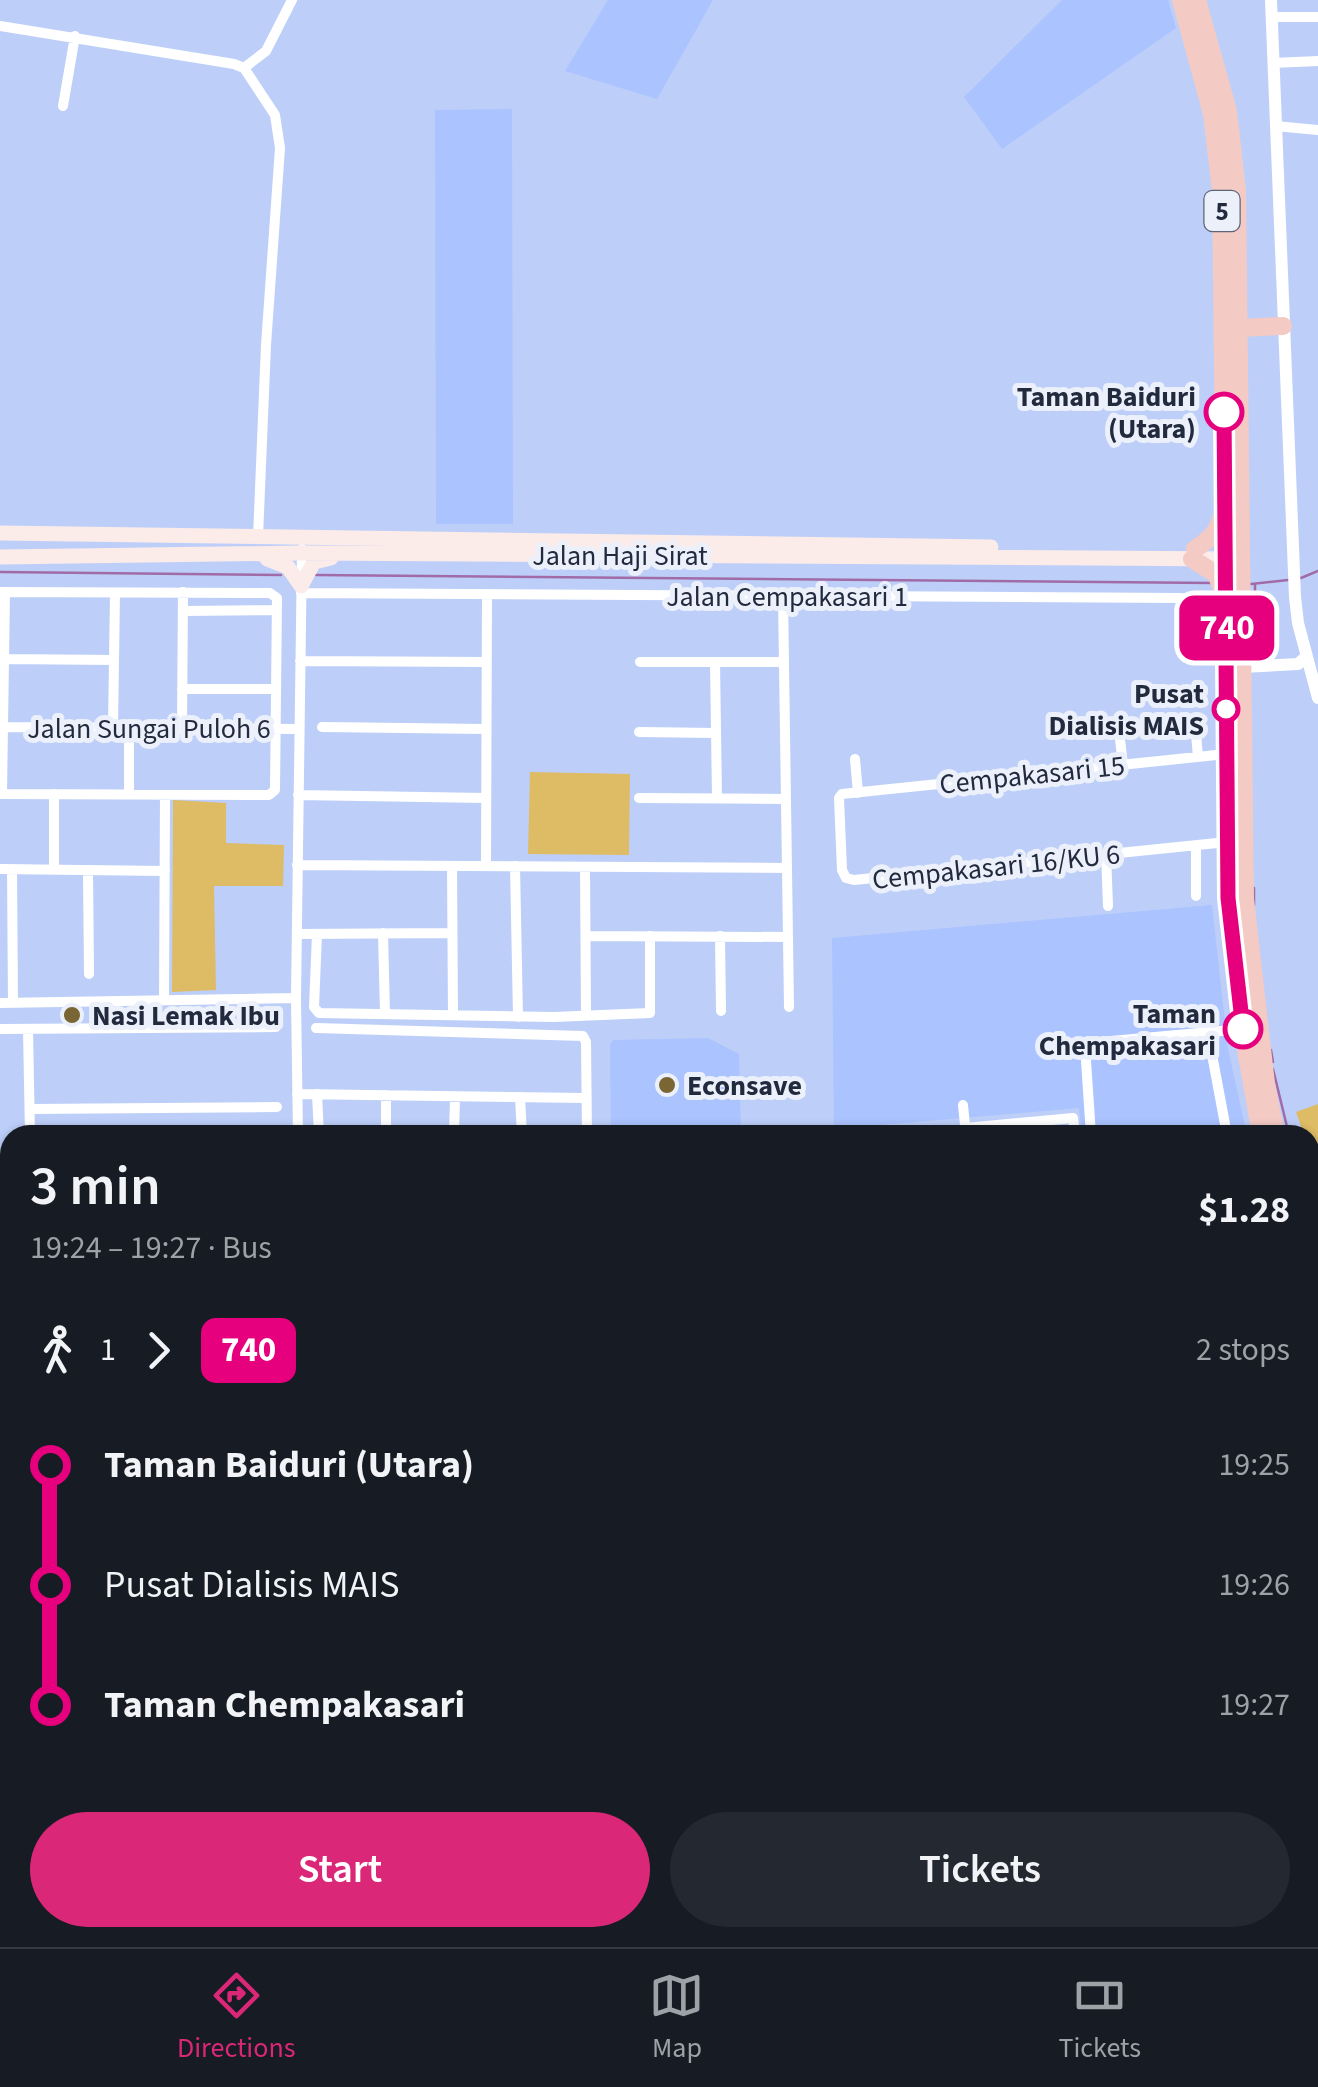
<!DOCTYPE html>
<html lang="en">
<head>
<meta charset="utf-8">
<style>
	body { margin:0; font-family:"Source Sans 3",sans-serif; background:#242831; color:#f1f3f6; height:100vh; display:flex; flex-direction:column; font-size:38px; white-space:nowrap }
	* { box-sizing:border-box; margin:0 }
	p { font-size:32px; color:#9ea1a6 }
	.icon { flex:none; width:55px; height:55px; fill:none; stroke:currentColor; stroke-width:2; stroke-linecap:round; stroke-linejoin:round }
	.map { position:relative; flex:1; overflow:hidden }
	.side { position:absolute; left:0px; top:1125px; width:1320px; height:822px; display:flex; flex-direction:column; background:#171b24; border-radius:30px 30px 0 0; box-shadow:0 2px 8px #0004 }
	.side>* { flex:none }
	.badge { padding:0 20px; border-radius:15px; font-size:35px; line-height:65px }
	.map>.badge { position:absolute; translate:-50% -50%; box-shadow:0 0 0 5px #fff }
	.legs { display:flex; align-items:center; gap:15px; height:110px; padding:0 30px; font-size:32px }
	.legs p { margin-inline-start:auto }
	.headline { display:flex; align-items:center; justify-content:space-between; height:170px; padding:0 30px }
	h1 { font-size:55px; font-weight:600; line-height:75px }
	.cta { display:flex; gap:20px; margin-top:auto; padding:20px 30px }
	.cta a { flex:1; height:115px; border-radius:60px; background:#db2777; color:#fff; font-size:40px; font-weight:600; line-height:115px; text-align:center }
	.cta a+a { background:#242831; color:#f1f3f6 }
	ul { padding:0 30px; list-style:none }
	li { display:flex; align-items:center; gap:35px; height:120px; font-size:38px }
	li i { display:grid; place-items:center; width:15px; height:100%; margin:0 12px; background:currentColor }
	li i::after { content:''; width:25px; height:25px; margin:-12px; border:8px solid; border-radius:50%; background:#171b24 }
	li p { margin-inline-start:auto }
	li:first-child i { background:linear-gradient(#0000 50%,currentColor 0) }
	li:last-child i { background:linear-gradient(currentColor 50%,#0000 0) }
	.menu { display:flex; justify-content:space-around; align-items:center; height:140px; border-top:2px solid #363941; background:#171b24; font-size:28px; color:#9ea1a6 }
	.menu a { display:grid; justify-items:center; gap:5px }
	.menu .selected { color:#db2777 }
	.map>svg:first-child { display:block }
	.built { fill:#abc3fe }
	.green { fill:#debb65 }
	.forest { fill:#b6933b }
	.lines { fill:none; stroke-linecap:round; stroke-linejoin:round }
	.stream { stroke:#a16ba8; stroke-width:2.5 }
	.minor { stroke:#fff; stroke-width:10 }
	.tertiary { stroke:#fff; stroke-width:12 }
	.secondary { stroke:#fbebe9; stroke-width:15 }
	.trunk { stroke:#f4cac4; stroke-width:18 }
	.line-1-casing { stroke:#fff; stroke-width:22 }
	.line-1 { stroke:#e6007e; stroke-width:15 }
	.stop-1-dot { fill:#fff; stroke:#e6007e; stroke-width:5 }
	.poi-dot { fill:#7a6534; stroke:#ebf0fb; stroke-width:4 }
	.labels { text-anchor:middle; stroke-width:10; stroke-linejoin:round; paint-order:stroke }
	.shield { fill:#ebf0fb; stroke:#5e6577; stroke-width:2.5 }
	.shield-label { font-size:25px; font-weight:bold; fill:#222a3e }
	.stop-label { font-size:28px; font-weight:bold; fill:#222a3e; stroke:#ebf0fb; text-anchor:end }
	.street-label { font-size:28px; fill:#222a3e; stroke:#ebf0fb }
	.poi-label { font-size:28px; font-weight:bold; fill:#222a3e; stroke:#ebf0fb; text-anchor:start }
</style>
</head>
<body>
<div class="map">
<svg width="1318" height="1947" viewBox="0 0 1318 1947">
	<rect width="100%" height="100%" fill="#bdcff9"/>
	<path class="built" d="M608,0H713L657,99L565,71Z
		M1062,0H1168L1176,28L1002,149L964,97Z
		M512,109L513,524H436L435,110Z
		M1212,905L1228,1049L1247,1135H1082L1079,1108L834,1129L832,938Z
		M708,1038L739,1054L741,1135H611L610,1045L613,1040Z
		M1310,1266L1318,1277V1947H0V1929H10V1938H1310Z"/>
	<path class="green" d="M530,772L630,774L629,855L528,854Z
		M173,800L226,803V843L284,845L283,886H214L216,990L172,992Z
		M1318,1104V1170L1310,1153V1135H1304L1296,1112Z
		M0,1636H10V1685H0Z"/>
	<path class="forest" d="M833,1938H927V1947H833Z"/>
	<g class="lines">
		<path class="stream" d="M0,572L281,575
			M316,575L1213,583
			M1301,578L1318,571
			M1251,584L1288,580
			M1255,585V658
			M1254,888V905
			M1271,1050L1273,1062
			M1273,1069L1289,1135
			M1312,1192L1318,1202"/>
		<path class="minor" d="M1271,17H1318
			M0,26L234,64L244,68L275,115L280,148L266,345L258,537
			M1273,63L1318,61
			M244,68L266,51L292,0
			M63,106L75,36
			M1275,126L1318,130
			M0,592L270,593L277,598L275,790L269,795L0,794
			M301,593L1181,598L1196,602C1202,621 1197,640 1205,657L1226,659
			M783,596L789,1007
			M183,611L277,610
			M3,659L114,660
			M300,661L486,662
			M640,662H784
			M715,662L717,798
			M182,689H276
			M1195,722L1198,757
			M0,727L299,729
			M113,727L115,593
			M322,727L486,729
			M182,728L183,592
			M1119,731L1123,765
			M639,732L716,733
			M1226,754L842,794L839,798L842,870L846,878L854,880L1227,842
			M855,759L858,793
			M2,794L5,592
			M129,794V727
			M298,795L486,798
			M639,798L786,799
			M1196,846V896
			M1106,854L1108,906
			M297,865L787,868
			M452,866L453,1015
			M486,866L487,594
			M515,866L518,1017
			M585,867L586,1014
			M0,869L165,871
			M12,869L13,1003
			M54,870V794
			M88,870L89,974
			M383,933L385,1014
			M297,934L452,933
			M317,934L314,1007L319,1013L554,1017L650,1013V936
			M586,936L788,937
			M720,936L721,1011
			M164,1000L165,795
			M0,1003L296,998
			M316,1028L583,1036L586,1042L587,1135
			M0,1029L276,1027
			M28,1029L30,1135
			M1208,1033L1227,1135
			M297,1094L586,1098
			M317,1094L319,1135
			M386,1095V1135
			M520,1097L522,1135
			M963,1105L966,1135
			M30,1109L277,1107
			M965,1128L1073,1118L1075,1135
			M298,1135L296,998L302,549
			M454,1135L455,1097
			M1091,1135L1085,1046L1089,1043L1243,1029
			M1310,1279L1318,1288
			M1310,1307L1318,1303
			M0,1425H10
			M1310,1438L1318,1444
			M0,1453H10
			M1310,1472L1318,1458
			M0,1481H10
			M0,1553H10
			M1310,1560L1318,1564
			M0,1622H10
			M1310,1692L1318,1695
			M0,1739H10
			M0,1812H10
			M0,1884H10
			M1310,1885H1318
			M0,1924H10
			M47,1938V1947
			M177,1938V1947
			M1027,1938L1028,1947"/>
		<path class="tertiary" d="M1271,0L1295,597L1298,623L1318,698
			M1242,667L1298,664L1306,657"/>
		<path class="secondary" d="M0,533L991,547
			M0,557L302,553L1237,559
			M267,559L288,567L301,586
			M301,586L314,562L331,558"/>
		<path class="trunk" d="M1181,0L1212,114L1221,192L1229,898L1240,1015L1261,1135
			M1197,0L1228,111L1237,191L1245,899L1266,1084L1276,1135
			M1239,328L1283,326
			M1195,549C1209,540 1218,532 1222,516
			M1192,559L1216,574L1224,594
			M1310,1209L1318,1220
			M1310,1236L1318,1246"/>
	</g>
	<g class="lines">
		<defs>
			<path id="line-1" d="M1224,412L1228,898L1243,1029"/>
		</defs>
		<use href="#line-1" class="line-1-casing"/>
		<use href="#line-1" class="line-1"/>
	</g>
	<g class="stop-1-dot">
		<circle cx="1224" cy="412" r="18"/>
		<circle cx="1226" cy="709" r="12"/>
		<circle cx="1243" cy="1029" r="18"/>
	</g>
	<g class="poi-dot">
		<circle cx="72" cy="1015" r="10"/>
		<circle cx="667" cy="1085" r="10"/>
	</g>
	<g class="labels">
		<rect class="shield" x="1204.5" y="191" width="35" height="40" rx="8"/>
		<g class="shield-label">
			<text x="1222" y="220">5</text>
		</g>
		<g class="stop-label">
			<text x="1196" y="406">Taman Baiduri<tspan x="1196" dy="32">(Utara)</tspan></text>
			<text x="1204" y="703">Pusat<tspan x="1204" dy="32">Dialisis MAIS</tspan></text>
			<text x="1216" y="1023">Taman<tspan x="1216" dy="32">Chempakasari</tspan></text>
		</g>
		<g class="street-label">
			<text x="620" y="565">Jalan Haji Sirat</text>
			<text x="787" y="606">Jalan Cempakasari 1</text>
			<text x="149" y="738">Jalan Sungai Puloh 6</text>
			<text transform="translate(1032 774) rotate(-6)" y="10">Cempakasari 15</text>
			<text transform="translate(996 866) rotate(-6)" y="10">Cempakasari 16/KU 6</text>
		</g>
		<g class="poi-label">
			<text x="92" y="1025">Nasi Lemak Ibu</text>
			<text x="687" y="1095">Econsave</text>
		</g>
	</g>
</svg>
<b class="badge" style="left:1227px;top:628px;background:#e6007e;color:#fff">740</b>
<section class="side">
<div class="headline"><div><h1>3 min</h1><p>19:24 – 19:27 · Bus</p></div><b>$1.28</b></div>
<div class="legs"><svg class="icon" aria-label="walk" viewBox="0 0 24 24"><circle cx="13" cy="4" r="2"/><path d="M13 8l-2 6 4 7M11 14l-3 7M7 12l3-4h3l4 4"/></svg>1<svg class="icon" aria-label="forward" viewBox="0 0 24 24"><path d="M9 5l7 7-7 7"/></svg><b class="badge" style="background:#e6007e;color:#fff">740</b><p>2 stops</p></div>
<ul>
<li><i style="color:#e6007e"></i><b>Taman Baiduri (Utara)</b><p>19:25</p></li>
<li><i style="color:#e6007e"></i><span>Pusat Dialisis MAIS</span><p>19:26</p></li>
<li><i style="color:#e6007e"></i><b>Taman Chempakasari</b><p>19:27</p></li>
</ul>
<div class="cta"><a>Start</a><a>Tickets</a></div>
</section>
</div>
<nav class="menu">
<a class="selected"><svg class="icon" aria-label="directions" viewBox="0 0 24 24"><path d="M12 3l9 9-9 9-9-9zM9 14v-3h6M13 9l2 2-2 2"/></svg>Directions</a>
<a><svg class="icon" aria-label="map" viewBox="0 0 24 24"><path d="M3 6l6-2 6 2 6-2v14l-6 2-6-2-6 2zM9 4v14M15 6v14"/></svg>Map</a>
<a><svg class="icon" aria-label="tickets" viewBox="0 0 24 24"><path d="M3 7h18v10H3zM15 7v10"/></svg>Tickets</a>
</nav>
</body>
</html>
